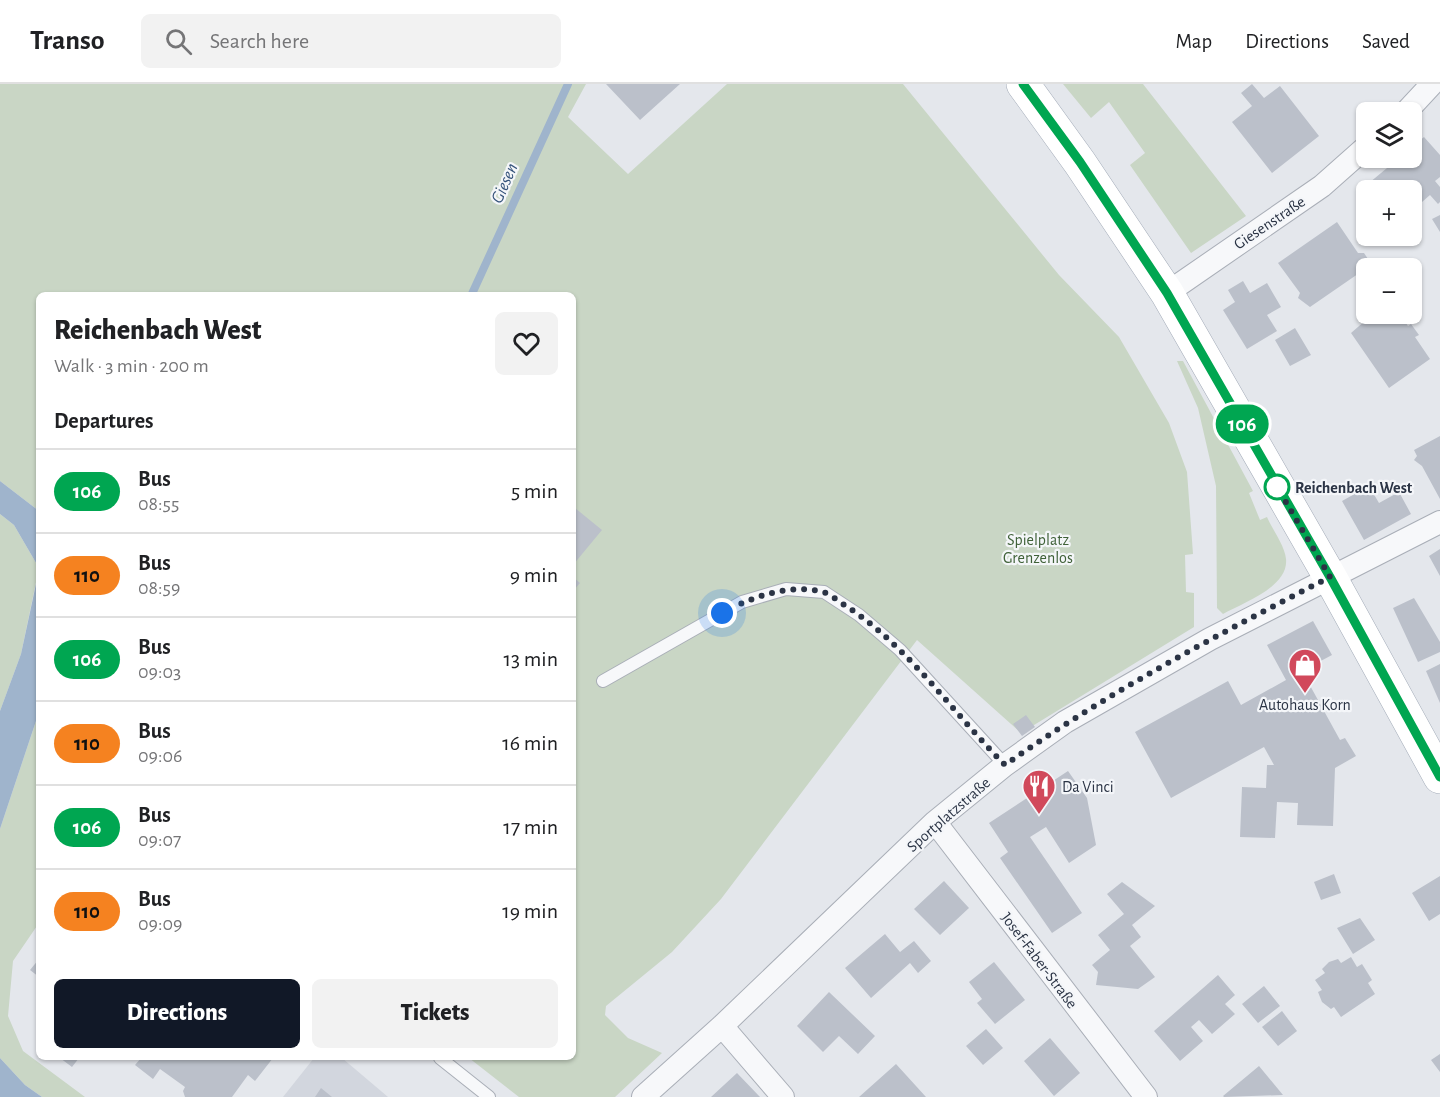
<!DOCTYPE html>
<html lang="en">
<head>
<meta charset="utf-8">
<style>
	body { margin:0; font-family:"Alegreya Sans",sans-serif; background:#f2f2f2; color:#202124; height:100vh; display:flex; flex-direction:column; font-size:22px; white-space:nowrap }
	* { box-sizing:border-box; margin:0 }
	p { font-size:20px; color:#757577 }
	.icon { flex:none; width:33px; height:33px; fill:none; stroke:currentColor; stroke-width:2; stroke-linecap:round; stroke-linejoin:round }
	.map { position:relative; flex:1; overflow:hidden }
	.drawer { position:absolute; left:36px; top:208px; width:540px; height:768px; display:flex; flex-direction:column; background:#fff; border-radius:9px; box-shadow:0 2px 4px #0004 }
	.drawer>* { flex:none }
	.badge { padding:0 12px; border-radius:20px; font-size:21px; line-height:39px }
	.controls { position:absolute; left:1356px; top:18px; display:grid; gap:12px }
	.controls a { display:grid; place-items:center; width:66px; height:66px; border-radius:9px; background:#fff; box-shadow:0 2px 4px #0004; font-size:30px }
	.you { position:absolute; width:30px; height:30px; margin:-15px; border:4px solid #fff; border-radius:50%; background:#1a73e8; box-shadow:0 0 0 9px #1a73e833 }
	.map>.badge { position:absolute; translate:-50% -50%; box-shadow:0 0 0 3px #fff }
	h2 { padding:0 18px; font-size:22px; line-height:54px }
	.round { display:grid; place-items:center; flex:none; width:63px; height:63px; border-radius:9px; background:#f2f2f2 }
	.overview { display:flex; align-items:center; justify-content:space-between; height:102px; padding:0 18px }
	h1 { font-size:28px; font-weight:800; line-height:45px }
	.button { display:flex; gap:12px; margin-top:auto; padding:12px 18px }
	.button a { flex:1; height:69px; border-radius:9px; background:#111827; color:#fff; font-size:24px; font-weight:800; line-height:69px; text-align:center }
	.button a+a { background:#f2f2f2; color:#202124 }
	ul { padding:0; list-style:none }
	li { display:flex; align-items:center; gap:18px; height:84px; padding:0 18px; border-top:2px solid #e0e0e0 }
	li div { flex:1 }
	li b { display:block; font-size:22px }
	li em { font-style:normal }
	li .badge { min-width:66px; font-weight:700; text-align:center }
	header { display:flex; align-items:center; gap:36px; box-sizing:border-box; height:84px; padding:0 30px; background:#fff; border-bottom:2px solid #e0e0e0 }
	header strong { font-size:28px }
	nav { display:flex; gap:33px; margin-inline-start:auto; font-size:21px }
	.search { width:420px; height:54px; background:#f2f2f2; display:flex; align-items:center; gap:15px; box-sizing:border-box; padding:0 21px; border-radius:9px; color:#757577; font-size:22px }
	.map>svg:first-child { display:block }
	.built { fill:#d2d6de }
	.green { fill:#c9d6c5 }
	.water { fill:#9fb4cc }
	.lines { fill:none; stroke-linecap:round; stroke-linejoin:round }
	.stream { stroke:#9fb4cc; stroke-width:8 }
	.building { fill:#bbc0ca }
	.service-casing { stroke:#a9aeb7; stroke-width:14 }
	.minor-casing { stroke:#a9aeb7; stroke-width:24 }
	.primary-casing { stroke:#a3abb8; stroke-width:34 }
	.service { stroke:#f7f8fa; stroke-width:12 }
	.minor { stroke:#f7f8fa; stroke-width:22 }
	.primary { stroke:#fff; stroke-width:33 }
	.line-casing { stroke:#fff; stroke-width:14 }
	.line { stroke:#00a651; stroke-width:9 }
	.walk { stroke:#2b3445; stroke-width:6; stroke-dasharray:0 10.8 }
	.stop-dot { fill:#fff; stroke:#00a651; stroke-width:3 }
	.labels { text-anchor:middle; stroke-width:4.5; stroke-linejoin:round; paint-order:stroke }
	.street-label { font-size:16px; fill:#2b3445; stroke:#f4f6f9 }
	.stop-label { font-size:16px; font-weight:bold; fill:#2b3445; stroke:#f4f6f9; text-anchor:start }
	.park-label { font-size:16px; fill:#3f6138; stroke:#f4f6f9 }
	.poi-label { font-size:16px; fill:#2b3445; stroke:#f4f6f9 }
	.water-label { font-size:18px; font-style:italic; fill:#34527a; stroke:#f4f6f9 }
</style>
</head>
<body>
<header>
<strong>Transo</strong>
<div class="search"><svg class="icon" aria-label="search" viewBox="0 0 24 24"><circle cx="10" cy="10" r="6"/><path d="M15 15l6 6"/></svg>Search here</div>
<nav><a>Map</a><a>Directions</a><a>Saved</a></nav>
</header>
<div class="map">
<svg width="1440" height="1013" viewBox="0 0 1440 1013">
	<rect width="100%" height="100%" fill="#e4e7ec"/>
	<path class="built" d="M314,974H342L388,1013H283Z"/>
	<path class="green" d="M0,0H586L568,33L628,90L727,0H903L1059,191L1119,253L1169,339L1187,388L1193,470L1185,471L1186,508L1194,509V543L1021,649L917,556L721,815L672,868L606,922L605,931L628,954L662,969L615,1013H519L469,974H573V212H39V427L0,397Z
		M1063,0H1143L1246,132L1191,169L1130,81L1145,69L1109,18L1091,34Z
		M1177,277H1183L1253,407L1249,409L1260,436L1267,433C1272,445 1285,462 1286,475C1289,503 1243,519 1223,530L1217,524L1216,402L1198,324Z
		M0,430L14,441L39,484L21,570L0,627Z
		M39,628V839L13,877L8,932L23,967L85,1013H42L25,1001L0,974V745Z"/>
	<path class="water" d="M0,397L39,427V484L14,441L0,430Z
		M39,486V628L0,745V627L21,570Z
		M0,974L25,1001L42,1013H0Z"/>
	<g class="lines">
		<path class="stream" d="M471,212L568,0"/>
	</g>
	<path class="building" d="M606,0H680L640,36Z
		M1252,0L1264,14L1280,2L1319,52L1272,89L1232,38L1252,22L1241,9Z
		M1424,53L1440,71V93L1435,97L1440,103V118L1438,120L1430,111L1414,125L1412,122V106H1366V109L1363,104L1399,74H1412V63Z
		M1440,131V148L1432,135Z
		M1337,138L1358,169H1364L1368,175V183L1310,223L1298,214L1300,209L1278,179Z
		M1243,197L1250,209L1267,199L1281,223L1267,231L1277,247L1247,265L1223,226L1235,218L1228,206Z
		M1382,230H1400L1408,242L1411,240L1419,251L1415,253L1430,275L1389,304L1351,249L1366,236L1370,237Z
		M1295,244L1311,271L1290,282L1275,256Z
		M1440,352V415L1422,382L1414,376L1417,372L1414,366Z
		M1369,402L1379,419L1399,408L1411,430L1364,456L1342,417Z
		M575,424L602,446L573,481V427Z
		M1440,465V492L1429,472Z
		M573,493L580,499L573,507Z
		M1414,514L1440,558V568L1418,578L1393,524Z
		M1313,537L1332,571L1302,587L1340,656L1345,654L1356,672L1335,684L1333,742L1297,741L1298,719L1277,718L1275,754L1240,753L1242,703L1266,704L1267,681H1274L1264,663L1171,714L1135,648L1228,597L1241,621L1286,596L1267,561Z
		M1440,580V619L1426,587Z
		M1026,631L1035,643L1022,652L1013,640Z
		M1068,687L1087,714L1096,761L1069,779L1046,743L1030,753L1082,829L1052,849L1000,774L1008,768L989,739Z
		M1334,790L1341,809L1321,816L1314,798Z
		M1440,792V830L1429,837L1412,809Z
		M944,797L969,824L940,851L914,825Z
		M1122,798L1155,822L1132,841L1141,853L1130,862L1155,893L1138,905L1096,901L1098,888L1092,881L1110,866L1098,851L1124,830L1107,810Z
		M1360,834L1375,856L1353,870L1337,844Z
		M885,850L900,868L914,857L931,877L918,889L910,879L871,914L845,884Z
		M1351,873L1357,883L1362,880L1372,896L1368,899L1375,910L1341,933L1334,923L1331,925L1322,918L1318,908L1322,906L1315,896L1325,889L1322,885L1329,878L1338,875L1341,879Z
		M39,875V893L30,886Z
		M994,878L1025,916L995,940L977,919L982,915L969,898Z
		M1218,891L1235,911L1225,920L1235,930L1212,950L1199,936L1191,943L1203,957L1180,977L1154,947Z
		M1264,902L1280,922L1258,939L1242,920Z
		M829,908L875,952L858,970L839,952L823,968L797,942Z
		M1282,927L1297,947L1278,962L1262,943Z
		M986,945L1003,964L983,981L966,962Z
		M1050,954L1080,989L1054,1012L1024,977Z
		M1440,970V988L1431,976Z
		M60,974H79L72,983Z
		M141,974H273L255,997L248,991L232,1013H185L183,1007L185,1003L160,985L153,995L135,981Z
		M896,980L926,1013H859Z
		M1259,982L1283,1011L1224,1013L1223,1012Z
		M737,989L760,1013H711Z
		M321,1004L332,1013H315Z"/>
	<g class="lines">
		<defs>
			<path id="service" d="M603,597L742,518L786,505L824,508L859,531L900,566L1005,681
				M440,974L489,1013"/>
			<path id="minor" d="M1406,28L1432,0
				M1167,209L1322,102L1366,63
				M935,738L1146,1013
				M722,942L783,1013
				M643,1013L722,942L935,738L1005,681L1065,638L1210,555L1440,438"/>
			<path id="primary" d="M1023,0L1080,79L1167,209L1330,493L1440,693"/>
		</defs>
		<use href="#service" class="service-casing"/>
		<use href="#minor" class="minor-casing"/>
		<use href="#primary" class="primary-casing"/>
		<use href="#service" class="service"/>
		<use href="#minor" class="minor"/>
		<use href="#primary" class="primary"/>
	</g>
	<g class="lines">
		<defs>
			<path id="line" d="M1023,0L1080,78L1167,209L1330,493L1440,693"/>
		</defs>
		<use href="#line" class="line-casing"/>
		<use href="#line" class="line"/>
		<path class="walk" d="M722,529C752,513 789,499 823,508C831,510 839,518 846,522C909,563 953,629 1005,681C1108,608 1219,550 1330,493L1277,403"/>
	</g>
	<defs>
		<symbol id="shop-pin" viewBox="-11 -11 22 30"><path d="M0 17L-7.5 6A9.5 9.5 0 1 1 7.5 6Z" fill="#d1495b" stroke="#f4f6f9"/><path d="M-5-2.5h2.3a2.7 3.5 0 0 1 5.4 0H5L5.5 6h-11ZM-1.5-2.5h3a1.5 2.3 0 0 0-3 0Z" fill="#fff"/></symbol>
		<symbol id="restaurant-pin" viewBox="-11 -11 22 30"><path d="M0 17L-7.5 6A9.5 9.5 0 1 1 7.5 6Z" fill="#d1495b" stroke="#f4f6f9"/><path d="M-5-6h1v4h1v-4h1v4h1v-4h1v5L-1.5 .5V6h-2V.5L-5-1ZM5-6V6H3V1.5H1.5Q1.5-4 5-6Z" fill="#fff"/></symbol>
	</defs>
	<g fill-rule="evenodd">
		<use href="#shop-pin" x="1286" y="562" width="38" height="52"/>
		<use href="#restaurant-pin" x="1020" y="683" width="38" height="52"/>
	</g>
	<circle class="stop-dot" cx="1277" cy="403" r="12"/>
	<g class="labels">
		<g class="street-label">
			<text transform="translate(1269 138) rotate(-34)" y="6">Giesenstraße</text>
			<text transform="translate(948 730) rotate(-41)" y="6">Sportplatzstraße</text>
			<text transform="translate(1040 876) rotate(53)" y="6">Josef-Faber-Straße</text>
		</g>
		<g class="stop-label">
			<text x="1295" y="409">Reichenbach West</text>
		</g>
		<g class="park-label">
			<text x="1038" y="461">Spielplatz<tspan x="1038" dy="18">Grenzenlos</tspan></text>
		</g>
		<g class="poi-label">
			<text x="1305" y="626">Autohaus Korn</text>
			<text x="1062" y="708" text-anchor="start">Da Vinci</text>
		</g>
		<g class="water-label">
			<text transform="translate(504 99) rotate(-66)" y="6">Giesen</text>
		</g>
	</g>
</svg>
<div class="controls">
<a><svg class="icon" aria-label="layers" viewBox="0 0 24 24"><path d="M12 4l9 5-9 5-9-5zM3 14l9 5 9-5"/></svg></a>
<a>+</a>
<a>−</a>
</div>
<div class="you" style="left:722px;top:529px"></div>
<b class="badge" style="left:1242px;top:340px;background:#00a651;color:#fff">106</b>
<section class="drawer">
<div class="overview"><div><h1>Reichenbach West</h1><p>Walk · 3 min · 200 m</p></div><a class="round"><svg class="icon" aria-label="heart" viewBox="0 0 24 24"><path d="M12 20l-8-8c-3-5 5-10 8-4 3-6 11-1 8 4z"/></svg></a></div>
<h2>Departures</h2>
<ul>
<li><span class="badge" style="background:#00a651;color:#fff">106</span><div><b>Bus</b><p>08:55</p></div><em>5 min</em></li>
<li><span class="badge" style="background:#f58220;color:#111">110</span><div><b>Bus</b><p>08:59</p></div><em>9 min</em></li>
<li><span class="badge" style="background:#00a651;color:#fff">106</span><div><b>Bus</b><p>09:03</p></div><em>13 min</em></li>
<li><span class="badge" style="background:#f58220;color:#111">110</span><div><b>Bus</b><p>09:06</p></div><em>16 min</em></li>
<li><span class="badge" style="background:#00a651;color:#fff">106</span><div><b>Bus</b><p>09:07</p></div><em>17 min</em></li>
<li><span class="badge" style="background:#f58220;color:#111">110</span><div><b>Bus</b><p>09:09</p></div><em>19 min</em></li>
</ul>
<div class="button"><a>Directions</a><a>Tickets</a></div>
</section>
</div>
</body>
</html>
